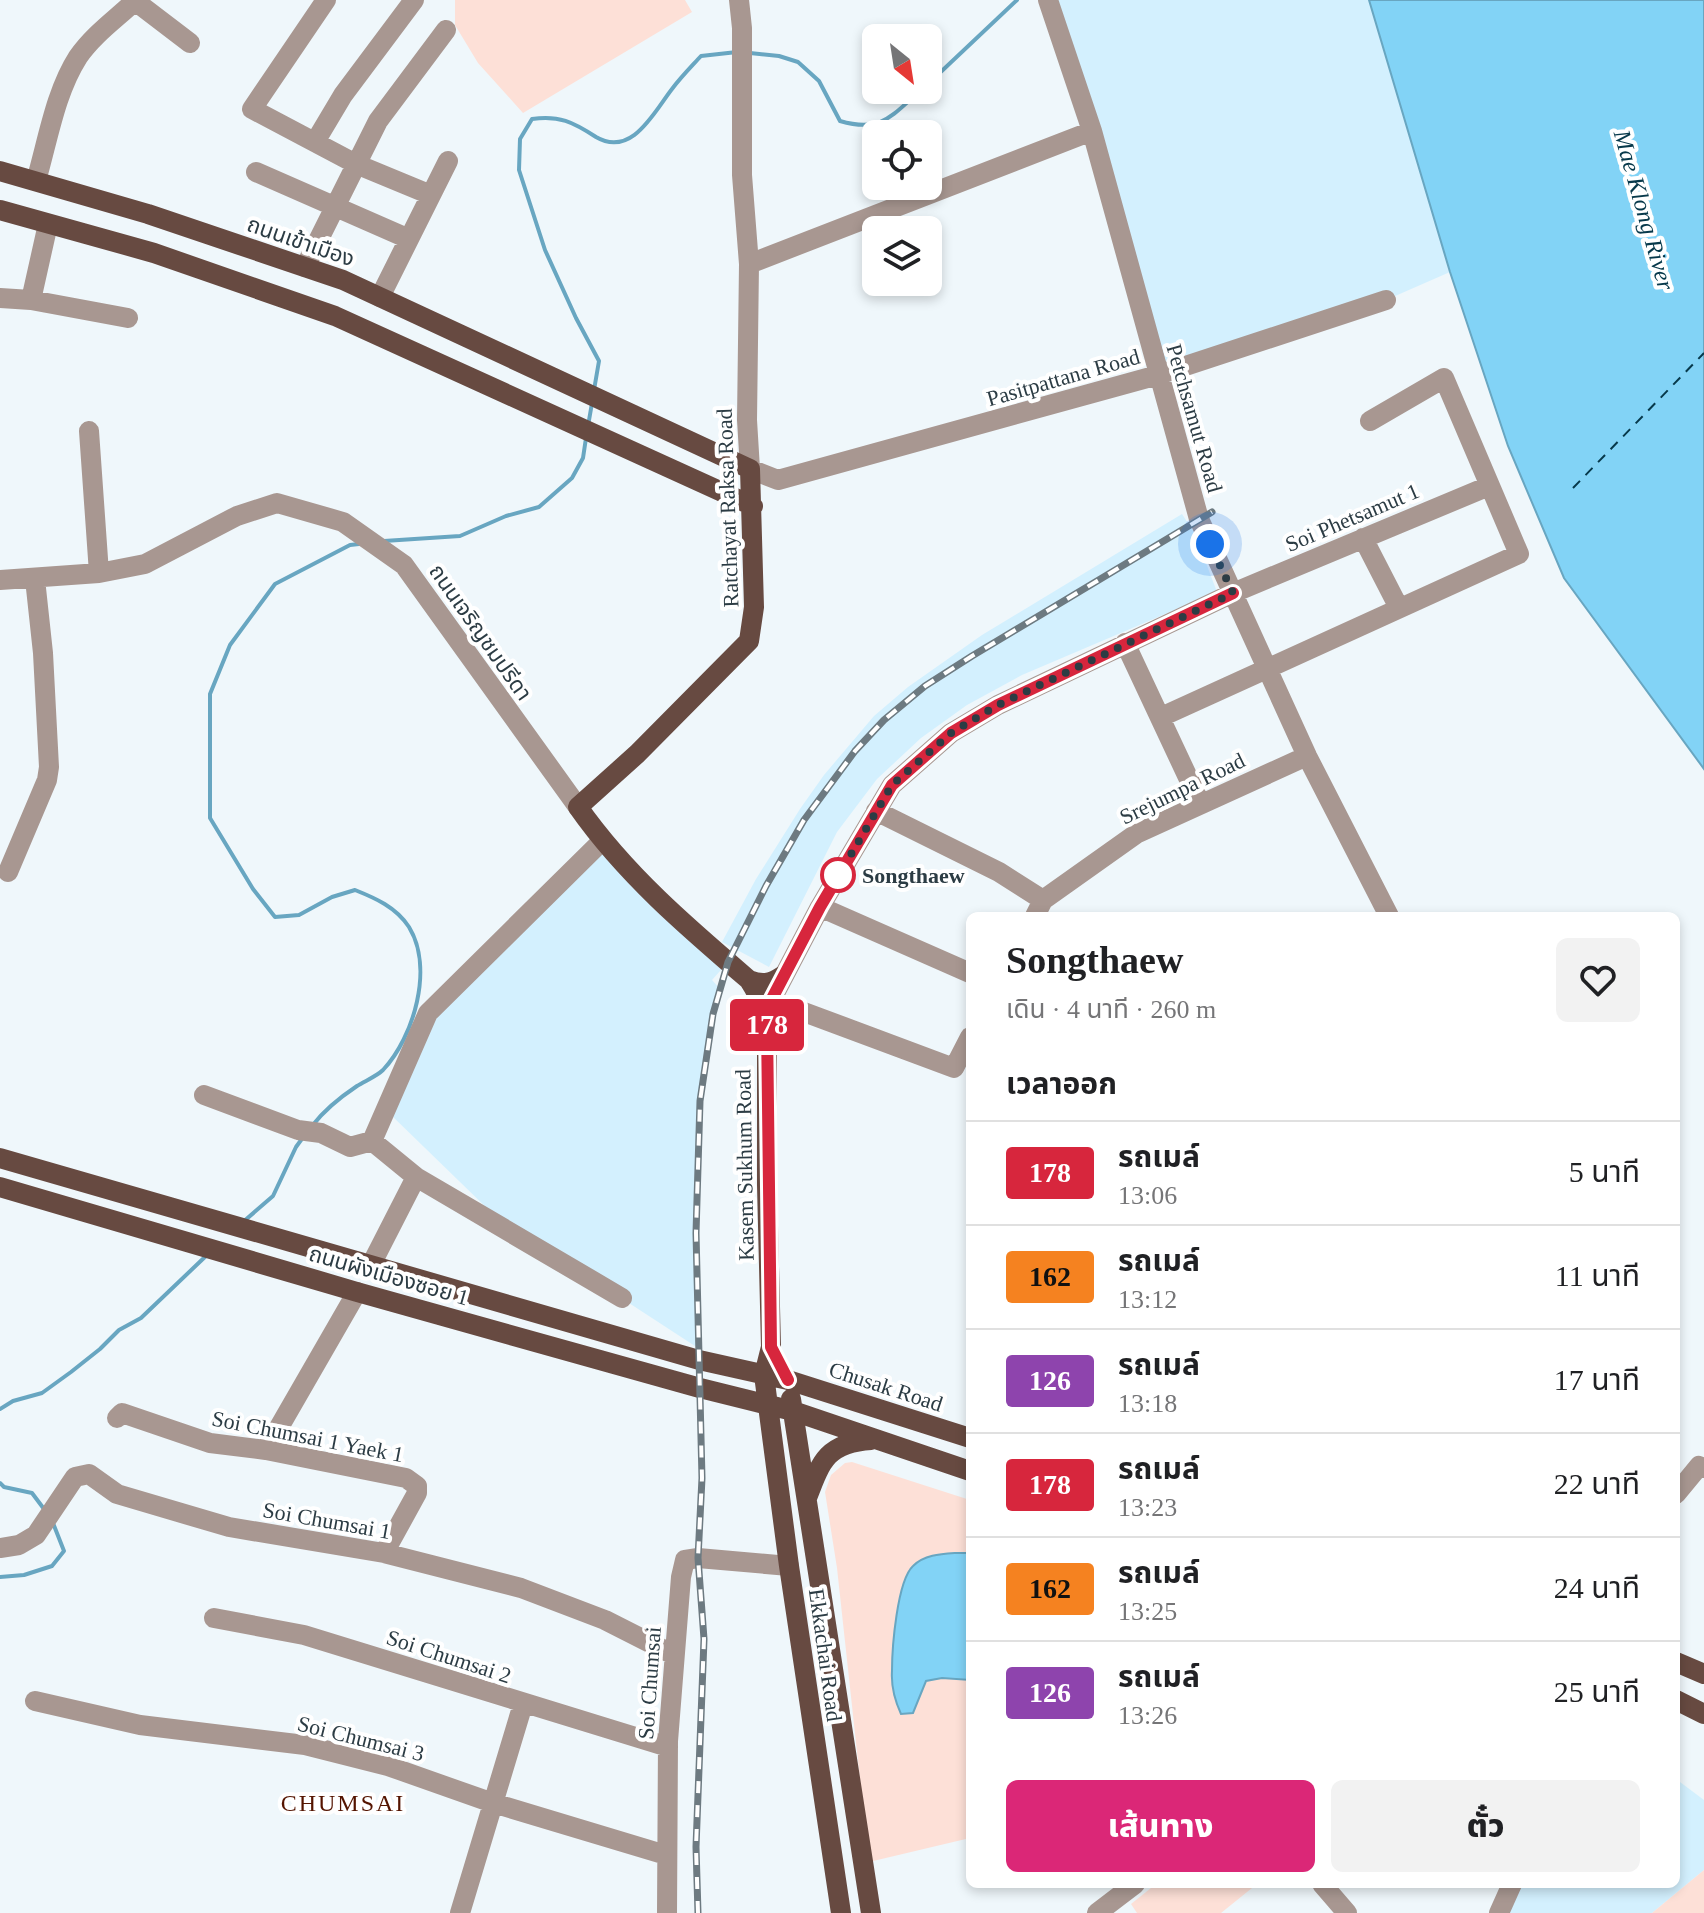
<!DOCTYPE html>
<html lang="th">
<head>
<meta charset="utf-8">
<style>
	body { margin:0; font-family:"Times New Roman","Noto Sans Thai",serif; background:#f2f2f2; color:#202124; height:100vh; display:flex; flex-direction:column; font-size:30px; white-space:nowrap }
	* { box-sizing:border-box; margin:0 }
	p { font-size:26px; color:#757577 }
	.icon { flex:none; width:44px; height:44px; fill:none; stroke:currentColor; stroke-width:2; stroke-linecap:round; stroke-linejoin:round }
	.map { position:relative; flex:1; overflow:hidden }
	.details { position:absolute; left:966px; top:912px; width:714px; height:976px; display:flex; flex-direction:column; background:#fff; border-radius:12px; box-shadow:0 4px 12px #0003 }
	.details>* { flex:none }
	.badge { padding:0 16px; border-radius:6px; font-size:28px; line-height:52px }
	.needle { width:52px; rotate:150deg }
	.buttons { position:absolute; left:862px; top:24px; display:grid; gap:16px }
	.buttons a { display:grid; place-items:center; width:80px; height:80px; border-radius:12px; background:#fff; box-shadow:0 4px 12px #0003; font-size:40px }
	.you { position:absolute; width:40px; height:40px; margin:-20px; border:6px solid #fff; border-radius:50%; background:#1a73e8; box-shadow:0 0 0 12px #1a73e833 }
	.map>.badge { position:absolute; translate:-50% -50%; box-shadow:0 0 0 4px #fff }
	h2 { padding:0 40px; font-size:30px; line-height:72px }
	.round { display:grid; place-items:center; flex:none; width:84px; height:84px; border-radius:12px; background:#f2f2f2 }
	.summary { display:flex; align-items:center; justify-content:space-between; height:136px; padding:0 40px }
	h1 { font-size:38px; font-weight:800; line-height:60px }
	.cta { display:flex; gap:16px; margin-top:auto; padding:16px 40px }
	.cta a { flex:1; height:92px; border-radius:12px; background:#db2777; color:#fff; font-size:32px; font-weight:800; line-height:92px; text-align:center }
	.cta a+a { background:#f2f2f2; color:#202124 }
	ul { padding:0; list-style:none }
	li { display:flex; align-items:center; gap:24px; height:104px; padding:0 40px; border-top:2px solid #e0e0e0 }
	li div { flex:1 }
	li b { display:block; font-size:30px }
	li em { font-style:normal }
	li .badge { min-width:88px; font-weight:700; text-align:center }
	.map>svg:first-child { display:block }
	.built { fill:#d3f0fe }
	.green { fill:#fde0d7 }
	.water { fill:#82d3f6; stroke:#68a6c1; stroke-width:2 }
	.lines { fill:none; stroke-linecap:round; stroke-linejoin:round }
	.stream { stroke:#68a6c1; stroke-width:4 }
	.ferry { stroke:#07394b; stroke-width:2; stroke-dasharray:10 8; stroke-linecap:butt }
	.minor { stroke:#a89791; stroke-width:20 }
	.major { stroke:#674a41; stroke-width:20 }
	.rail-casing { stroke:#6d7a81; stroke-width:7 }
	.rail { stroke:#fff; stroke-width:4; stroke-dasharray:12; stroke-linecap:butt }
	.line-casing { stroke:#fff; stroke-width:18 }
	.line { stroke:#d7263d; stroke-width:12 }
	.walk { stroke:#2c3c44; stroke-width:8; stroke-dasharray:0 14.4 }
	.stop-dot { fill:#fff; stroke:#d7263d; stroke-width:4 }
	.labels { text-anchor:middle; stroke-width:8; stroke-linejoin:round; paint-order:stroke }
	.street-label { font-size:22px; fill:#2c3c44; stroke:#fff }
	.stop-label { font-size:22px; font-weight:bold; fill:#2c3c44; stroke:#fff; text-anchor:start }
	.water-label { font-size:24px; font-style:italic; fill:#07394b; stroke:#fff }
	.neighbourhood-label { font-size:24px; letter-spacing:2px; fill:#541400; stroke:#fff }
</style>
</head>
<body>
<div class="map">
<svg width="1704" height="1913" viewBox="0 0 1704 1913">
	<rect width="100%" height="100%" fill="#eff7fb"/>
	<path class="built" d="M1048,0H1369L1450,272L1386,300L1158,375Z
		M1182,514L1195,534L1217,592L1022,675L967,705L921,738L877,779L837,832L769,967L722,942L756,879L800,809L824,775L874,716L908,687L982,635Z
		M602,841L728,962L712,980L720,989L700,1101L696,1233L698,1348L494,1215L390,1114L428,1013Z
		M1676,1779L1704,1800V1870L1652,1913H1499L1512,1884H1676Z"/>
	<path class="green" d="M455,0H685L692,12L523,113L478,63L455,25Z
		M852,1462L970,1500V1838L869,1862L837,1568L825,1492L831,1475L845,1463Z
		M1704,1870V1913H1652Z
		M1156,1884H1257L1221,1913H1137L1131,1904Z"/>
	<path class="water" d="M1369,0H1704V769L1564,578L1508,446L1450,272Z
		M955,1553H970V1680L942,1678L926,1681L913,1713L901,1714C895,1701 891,1686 892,1671C892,1648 897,1581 913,1566C924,1555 940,1554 955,1553Z"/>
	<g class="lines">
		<path class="stream" d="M750,53L779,56L798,62L819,81L840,121C882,133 891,116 921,90
			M928,84L1017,0
			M594,390L599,361L576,318L545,250L519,170L520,139L532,119C559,115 573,122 596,137C632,158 654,112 672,89C681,77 691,67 701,56L737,52
			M588,426L592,403
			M384,541L460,536L506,516L539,507L572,478L583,458L586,438
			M312,1126C325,1109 339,1098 357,1086C365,1081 377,1076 383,1070C414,1037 434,968 409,927C396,907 375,898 355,890L332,897L299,915L275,917L253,889L210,818V694L230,645L275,584L350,545L359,544
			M243,1222L273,1196L296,1147L304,1136
			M0,1409L13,1401L42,1393L71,1372L100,1349L119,1330L141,1318L207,1255
			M0,1483L4,1487L32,1493L44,1509
			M0,1577L24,1575L52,1566L64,1551L53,1523"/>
		<path class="ferry" d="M1573,488L1704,353"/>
		<path class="minor" d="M326,0L252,109L356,164L431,195
			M739,0L742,28V175L749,264L747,420L750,469L778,480L1158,375L1386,300
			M1048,0L1092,131L1199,519L1307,756L1389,916
			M135,1L190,43
			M315,142L343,95L414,0
			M256,172L409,239
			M36,181C48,140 55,93 78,57C94,34 116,19 136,0
			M749,264L1092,131
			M305,267L378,121L446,30
			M380,297L448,161
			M0,298L31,300L128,318
			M31,300L48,224
			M89,431L99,573
			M1363,538L1399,608
			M0,580L99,573L145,564L237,516L277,503L343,522L404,565L578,807
			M1125,643L1200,803
			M1161,717L1519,554L1444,378L1370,421
			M876,811L999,872L1043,900
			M8,872L47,780L49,767L43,653L35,579
			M820,907L970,973
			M1035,916L1043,900L1136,834L1307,756
			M769,999L954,1068L970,1037
			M765,1012L820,907L892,785L951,733L998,705L1233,593L1489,486
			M204,1095L298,1130L321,1133L350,1147L372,1141L428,1013L602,841
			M372,1141L416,1177L622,1298
			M371,1265L416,1177
			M117,1418L122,1413L210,1443L266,1450L406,1478L417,1486V1493L384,1553
			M266,1450L357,1292
			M1676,1494L1699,1466L1704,1468
			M0,1548L19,1545L36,1535L75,1477L89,1474L117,1494L229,1527L384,1553L521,1588L605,1620L674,1655
			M214,1618L304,1635L668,1747
			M35,1701L140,1725L305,1745L388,1766L493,1803L666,1855
			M1322,1884L1347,1913
			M460,1913L523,1704
			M667,1913L668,1741L681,1577L685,1560L698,1558L789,1566
			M1097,1913L1135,1884
			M1499,1913L1512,1884"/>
		<path class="major" d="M0,171L148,214L343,280L750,469L754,607L749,641L637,754L578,807C625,874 687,927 749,980C759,995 764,1008 767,1026V1185L771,1347L764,1375L789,1566L841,1913
			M0,210L154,253L335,316L753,506
			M749,980C762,985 770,984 782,976
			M0,1158L699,1360L788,1380L970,1438
			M0,1187L357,1292L700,1388L793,1411L970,1471
			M791,1399L871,1913
			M807,1498C821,1461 827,1443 871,1440
			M1676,1662L1704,1674
			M1676,1700L1704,1714"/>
		<defs>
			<path id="rail" d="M698,1913L696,1847L704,1639L698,1558L702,1478L696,1233L700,1101L713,1014L728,962L766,886L804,820L855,751L884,720L925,686L972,656L1212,512"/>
		</defs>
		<use href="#rail" class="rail-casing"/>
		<use href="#rail" class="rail"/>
	</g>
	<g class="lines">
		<defs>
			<path id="line" d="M788,1380L771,1347L767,1026L765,1012L820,907L892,785L951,733L998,705L1233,593"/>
		</defs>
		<use href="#line" class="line-casing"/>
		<use href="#line" class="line"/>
		<path class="walk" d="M838,875L834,883L892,785L951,733L998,705L1233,593L1210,544"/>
	</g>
	<circle class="stop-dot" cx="838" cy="875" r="16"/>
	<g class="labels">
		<g class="street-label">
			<text transform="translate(301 241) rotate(19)" y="8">ถนนเข้าเมือง</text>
			<text transform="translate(1063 377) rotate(-16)" y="8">Pasitpattana Road</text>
			<text transform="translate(1195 418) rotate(74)" y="8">Petchsamut Road</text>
			<text transform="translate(727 508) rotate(-92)" y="8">Ratchayat Raksa Road</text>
			<text transform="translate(1352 517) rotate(-23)" y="8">Soi Phetsamut 1</text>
			<text transform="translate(481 632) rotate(55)" y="8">ถนนเจริญชมปรีดา</text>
			<text transform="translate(1182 788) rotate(-26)" y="8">Srejumpa Road</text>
			<text transform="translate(744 1165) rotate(-91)" y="8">Kasem Sukhum Road</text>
			<text transform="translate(389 1275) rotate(16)" y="8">ถนนผังเมืองซอย 1</text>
			<text transform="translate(886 1386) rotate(18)" y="8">Chusak Road</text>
			<text transform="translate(308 1436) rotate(11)" y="8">Soi Chumsai 1 Yaek 1</text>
			<text transform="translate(327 1520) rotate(10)" y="8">Soi Chumsai 1</text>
			<text transform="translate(826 1655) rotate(82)" y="8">Ekkachai Road</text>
			<text transform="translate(449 1656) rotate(18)" y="8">Soi Chumsai 2</text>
			<text transform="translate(649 1683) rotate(-86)" y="8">Soi Chumsai</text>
			<text transform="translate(361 1738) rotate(14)" y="8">Soi Chumsai 3</text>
		</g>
		<g class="stop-label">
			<text x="862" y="883">Songthaew</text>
		</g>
		<g class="water-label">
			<text transform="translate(1644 210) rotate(74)" y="8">Mae Klong River</text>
		</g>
		<g class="neighbourhood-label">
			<text x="343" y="1811">CHUMSAI</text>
		</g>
	</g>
</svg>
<div class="buttons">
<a><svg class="needle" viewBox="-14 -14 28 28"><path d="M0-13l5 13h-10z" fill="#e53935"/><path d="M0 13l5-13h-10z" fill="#757577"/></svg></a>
<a><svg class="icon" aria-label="locate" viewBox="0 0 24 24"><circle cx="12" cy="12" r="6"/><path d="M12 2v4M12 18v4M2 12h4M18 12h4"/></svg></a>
<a><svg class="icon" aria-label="layers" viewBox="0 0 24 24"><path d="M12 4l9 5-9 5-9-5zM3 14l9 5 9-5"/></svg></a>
</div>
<div class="you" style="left:1210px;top:544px"></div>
<b class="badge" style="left:767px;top:1025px;background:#d7263d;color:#fff">178</b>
<section class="details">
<div class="summary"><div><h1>Songthaew</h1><p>เดิน · 4 นาที · 260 m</p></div><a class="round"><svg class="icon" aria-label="heart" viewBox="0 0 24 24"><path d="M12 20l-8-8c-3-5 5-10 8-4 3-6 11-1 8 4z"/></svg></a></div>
<h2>เวลาออก</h2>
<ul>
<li><span class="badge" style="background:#d7263d;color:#fff">178</span><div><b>รถเมล์</b><p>13:06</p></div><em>5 นาที</em></li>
<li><span class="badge" style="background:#f58220;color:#111">162</span><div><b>รถเมล์</b><p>13:12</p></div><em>11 นาที</em></li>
<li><span class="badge" style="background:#8e44ad;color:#fff">126</span><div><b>รถเมล์</b><p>13:18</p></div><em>17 นาที</em></li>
<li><span class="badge" style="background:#d7263d;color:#fff">178</span><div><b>รถเมล์</b><p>13:23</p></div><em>22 นาที</em></li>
<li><span class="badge" style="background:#f58220;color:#111">162</span><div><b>รถเมล์</b><p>13:25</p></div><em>24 นาที</em></li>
<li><span class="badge" style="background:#8e44ad;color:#fff">126</span><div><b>รถเมล์</b><p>13:26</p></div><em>25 นาที</em></li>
</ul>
<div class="cta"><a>เส้นทาง</a><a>ตั๋ว</a></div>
</section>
</div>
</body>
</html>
